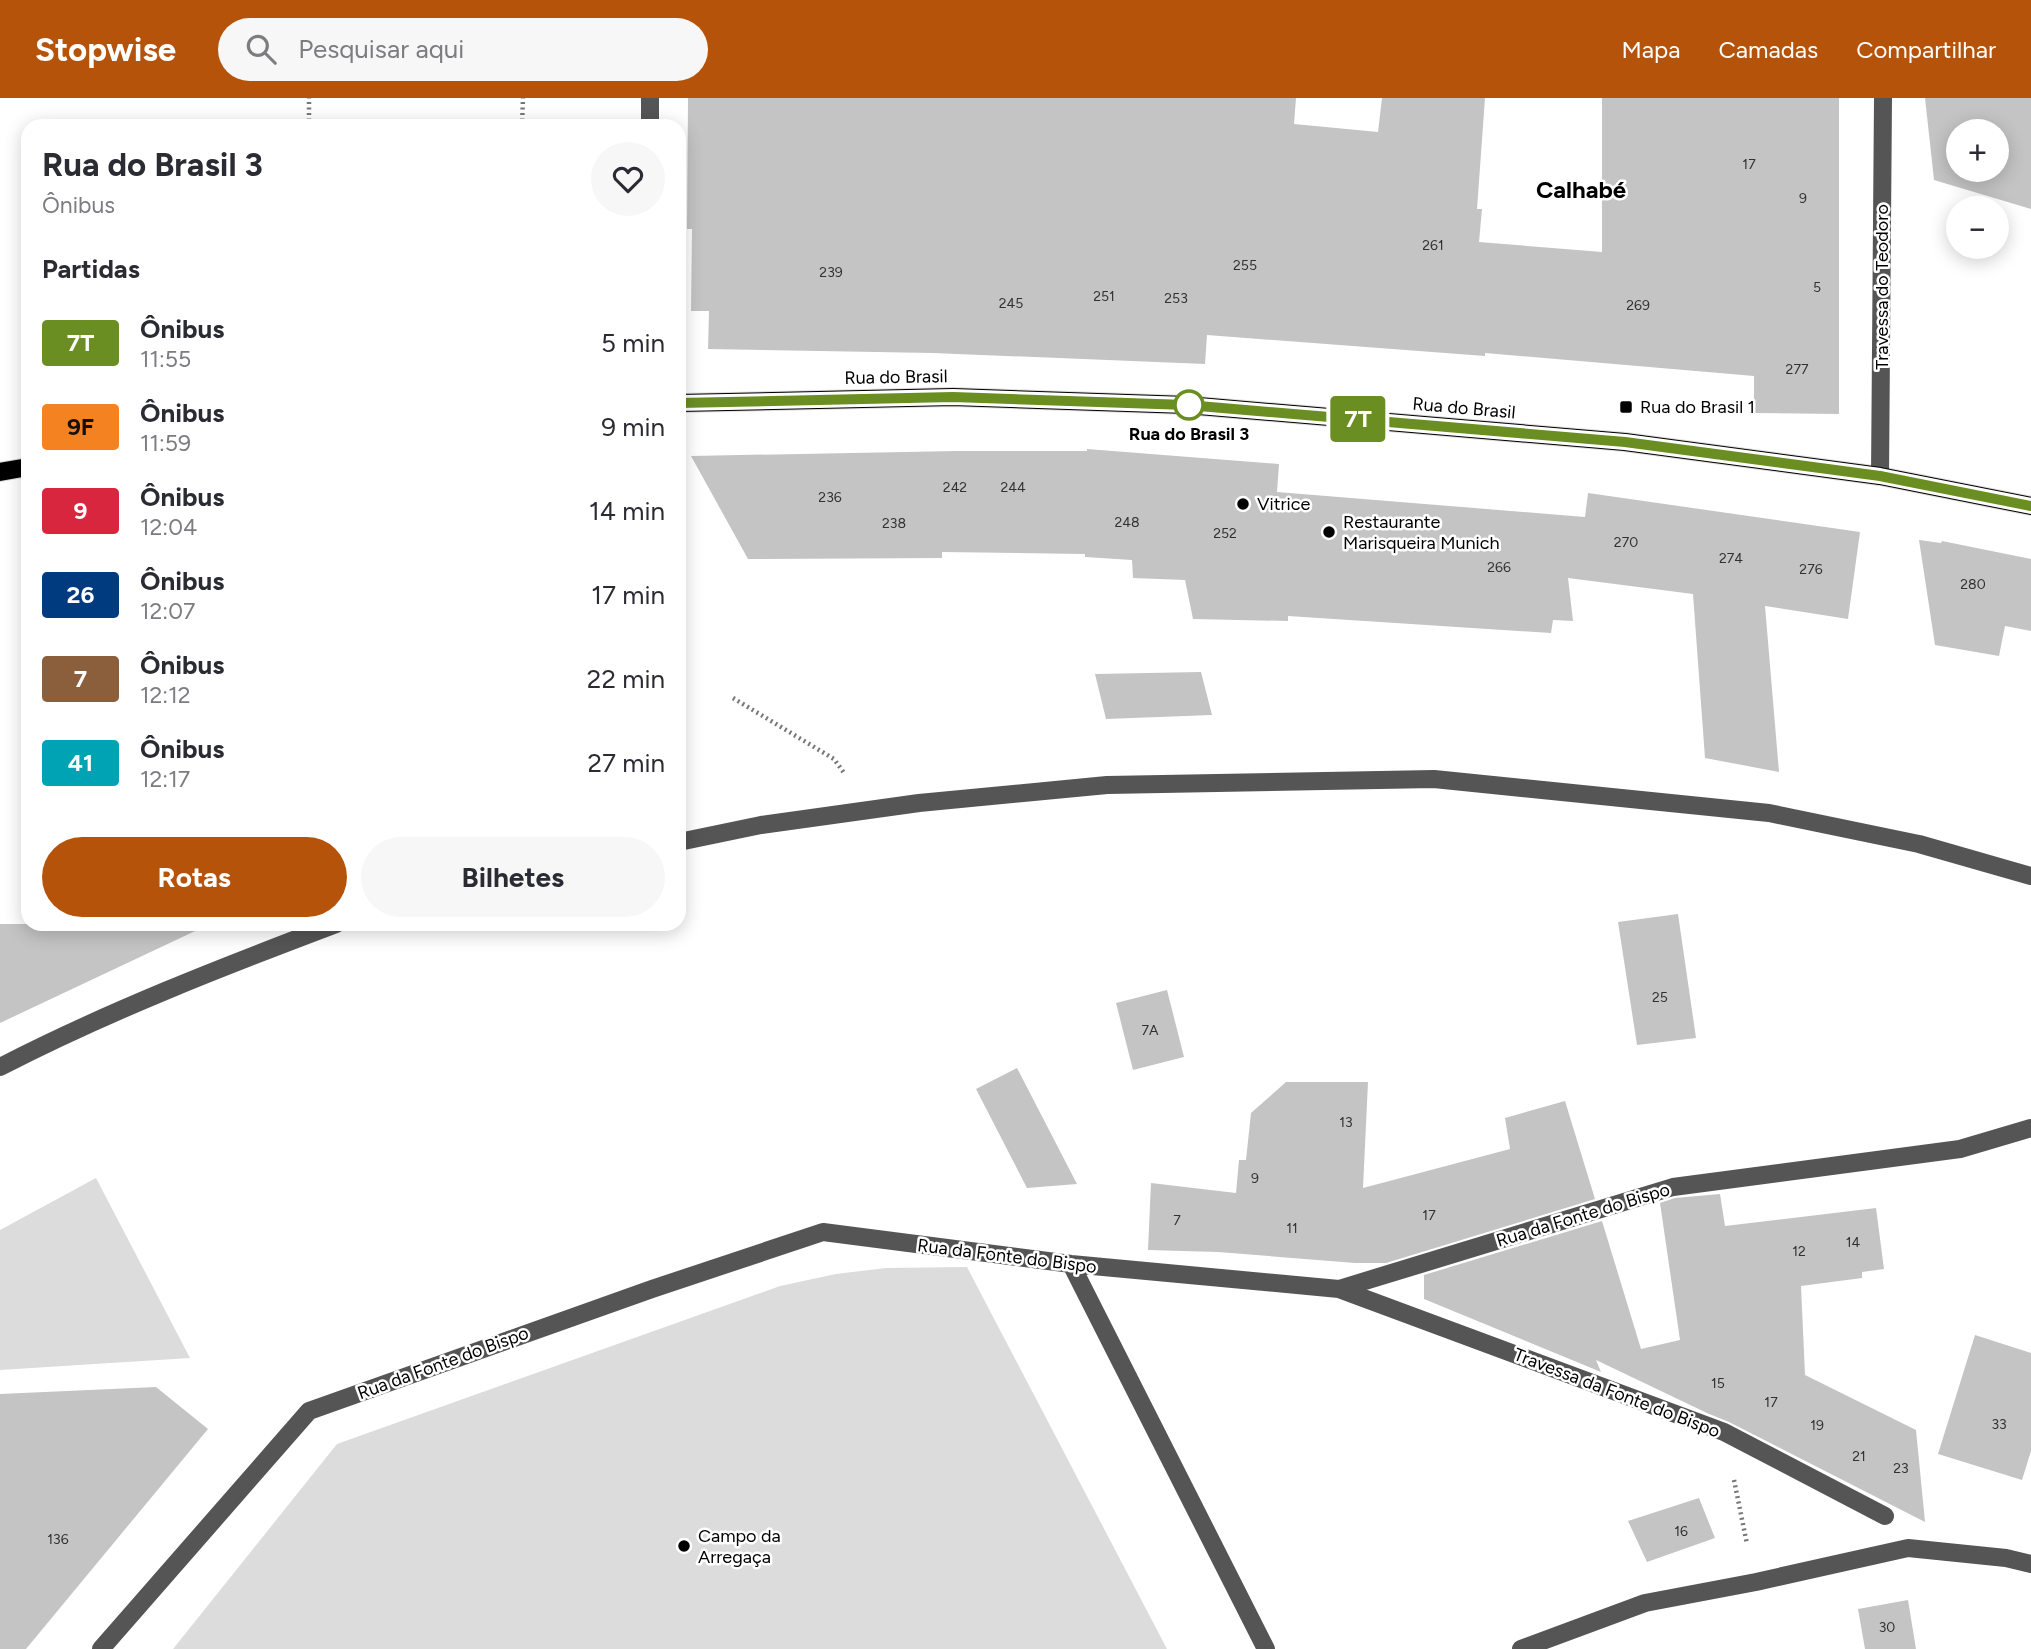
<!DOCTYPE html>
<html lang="pt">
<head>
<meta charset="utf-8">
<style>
	body { margin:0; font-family:Figtree,sans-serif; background:#f7f7f7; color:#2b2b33; height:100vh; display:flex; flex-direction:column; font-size:26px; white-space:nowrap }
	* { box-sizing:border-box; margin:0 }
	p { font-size:23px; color:#7c7c81 }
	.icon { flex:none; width:38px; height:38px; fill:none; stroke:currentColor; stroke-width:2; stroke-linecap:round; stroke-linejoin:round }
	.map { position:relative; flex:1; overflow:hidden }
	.panel { position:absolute; left:21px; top:21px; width:665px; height:812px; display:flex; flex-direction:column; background:#fff; border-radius:21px; box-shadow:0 4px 18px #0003 }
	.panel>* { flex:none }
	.badge { padding:0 14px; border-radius:5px; font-size:24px; line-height:46px }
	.buttons { position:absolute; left:1946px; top:21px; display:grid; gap:14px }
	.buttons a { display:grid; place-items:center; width:63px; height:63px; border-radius:50%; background:#fff; box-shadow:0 4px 18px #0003; font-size:35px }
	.map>.badge { position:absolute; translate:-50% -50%; box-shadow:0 0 0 4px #fff }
	h2 { padding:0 21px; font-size:26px; line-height:63px }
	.round { display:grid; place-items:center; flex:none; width:74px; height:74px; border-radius:37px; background:#f7f7f7 }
	.overview { display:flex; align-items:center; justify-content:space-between; height:119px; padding:0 21px }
	h1 { font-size:33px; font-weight:700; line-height:52px }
	.action { display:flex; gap:14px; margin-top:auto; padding:14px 21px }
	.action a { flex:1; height:80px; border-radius:42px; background:#b45309; color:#fff; font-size:28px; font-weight:700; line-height:80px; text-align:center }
	.action a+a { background:#f7f7f7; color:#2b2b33 }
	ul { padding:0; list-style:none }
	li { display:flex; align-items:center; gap:21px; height:84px; padding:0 21px }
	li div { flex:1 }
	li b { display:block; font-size:26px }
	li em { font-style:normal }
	li .badge { min-width:77px; font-weight:700; text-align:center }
	header { display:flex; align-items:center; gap:42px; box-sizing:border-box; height:98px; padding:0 35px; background:#b45309; color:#fff }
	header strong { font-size:33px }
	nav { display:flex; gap:38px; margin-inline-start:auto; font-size:24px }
	.search { width:490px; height:63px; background:#f7f7f7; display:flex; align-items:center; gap:18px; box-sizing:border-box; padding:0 24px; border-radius:38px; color:#7c7c81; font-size:26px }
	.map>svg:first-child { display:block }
	.green { fill:#dcdcdc }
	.building { fill:#c4c4c4; fill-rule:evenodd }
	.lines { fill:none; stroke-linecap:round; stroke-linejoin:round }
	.major-casing { stroke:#dbdbdb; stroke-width:20 }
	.path { stroke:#777; stroke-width:4.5; stroke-dasharray:2 3.5; stroke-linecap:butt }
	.minor { stroke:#555; stroke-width:18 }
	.major { stroke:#000; stroke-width:18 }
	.line-casing { stroke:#fff; stroke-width:16 }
	.line { stroke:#6b8e23; stroke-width:10 }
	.stop-dot { fill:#fff; stroke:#6b8e23; stroke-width:3.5 }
	.poi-dot { fill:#000; stroke:#fff; stroke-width:2.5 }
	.labels { text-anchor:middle; stroke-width:5; stroke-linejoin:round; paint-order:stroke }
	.number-label { font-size:14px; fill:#313131 }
	.street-label { font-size:18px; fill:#000; stroke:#fff }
	.poi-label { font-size:18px; fill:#000; stroke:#fff; text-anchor:start }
	.stop-label { font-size:18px; font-weight:bold; fill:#000; stroke:#fff }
	.district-label { font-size:24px; font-weight:bold; fill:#000; stroke:#fff }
</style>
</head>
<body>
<header>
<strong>Stopwise</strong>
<div class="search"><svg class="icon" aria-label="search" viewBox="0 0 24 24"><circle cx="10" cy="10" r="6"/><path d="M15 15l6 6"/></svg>Pesquisar aqui</div>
<nav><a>Mapa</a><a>Camadas</a><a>Compartilhar</a></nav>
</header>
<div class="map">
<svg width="2031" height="1551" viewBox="0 0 2031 1551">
	<rect width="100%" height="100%" fill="#fff"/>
	<path class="green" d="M96,1080L190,1260L0,1272V1132Z
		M967,1169L1167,1551H173L337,1346L780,1188L836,1176L886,1170Z"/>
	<path class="building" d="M688,0H1296L1294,26L1378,34L1382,0H1485L1477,111H1482L1479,144L1602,154V0H1839V316L1754,315V278L1485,255V258L1207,237L1205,266L933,255L708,251L709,213H691L692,131H687Z
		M1925,0H2031V111L1934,82ZM1958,33H1997V72H1958Z
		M1087,351L1279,366L1277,394L1585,419L1588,395L1860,434L1848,521L1765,508L1779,674L1705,660L1693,496L1568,480L1573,523L1553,522L1551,535L1288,518V523L1193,521L1185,482L1133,480L1132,462L1085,459V456L942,454V460L748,461L691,358L956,353H1087Z
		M1919,442L1941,445L1942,443L2031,461V533L2005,528L1999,558L1935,547Z
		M1201,574L1212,617L1106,621L1095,576Z
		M1678,816L1696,940L1637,947L1618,824Z
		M0,826H210L0,925Z
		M1167,892L1184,959L1133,972L1116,905Z
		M1017,970L1077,1086L1027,1090L976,991Z
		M1286,984H1368L1363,1090L1510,1051L1505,1020L1565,1003L1595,1101L1386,1165H1355L1218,1154L1148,1152L1151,1085L1236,1095L1239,1062H1246L1251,1015Z
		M1720,1096L1725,1128L1876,1110L1884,1171L1862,1174V1180L1801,1188L1805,1277L1916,1332L1925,1424L1729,1324L1707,1315L1596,1262L1601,1274L1424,1201V1177L1602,1123L1641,1251L1680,1242L1660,1105L1675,1100Z
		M1975,1237L2031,1255V1353L2022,1382L1938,1356Z
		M156,1289L208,1331L26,1551H0V1296Z
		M1699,1400L1715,1440L1647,1464L1628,1423Z
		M1908,1502L1916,1551H1865L1858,1511Z"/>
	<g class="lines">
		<defs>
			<path id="major" d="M679,305L953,299L1187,307L1625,344L1880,378L2031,408
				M0,374L28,369"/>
		</defs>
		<use href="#major" class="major-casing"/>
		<path class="path" d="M309,28V0
			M522,28L523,0
			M733,600L834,661L844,675
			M1734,1382L1747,1446"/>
		<path class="minor" d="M650,0V28
			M1880,378L1883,0
			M679,744L761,727L919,705L1107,687L1434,681L1769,715L1919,746L2031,778
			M0,969C109,913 222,869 336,826
			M1071,1166L1266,1551
			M1339,1191L1724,1334L1885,1418
			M101,1551L309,1313L652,1191L823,1134L1071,1166L1339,1191L1673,1089L1960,1051L2031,1030
			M1521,1551L1645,1505L1756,1484L1908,1450L2006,1460L2031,1466"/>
		<use href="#major" class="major"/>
	</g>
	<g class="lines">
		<defs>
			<path id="line" d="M679,305L953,299L1187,307L1625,344L1880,378L2031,408"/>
		</defs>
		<use href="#line" class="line-casing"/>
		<use href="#line" class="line"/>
	</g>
	<circle class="stop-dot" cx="1189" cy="307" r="14"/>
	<g class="poi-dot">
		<rect x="1619" y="302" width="14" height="14" rx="3.5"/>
		<circle cx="1243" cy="406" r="7"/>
		<circle cx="1329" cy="434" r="7"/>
		<circle cx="684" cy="1448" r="7"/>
	</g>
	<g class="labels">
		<g class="number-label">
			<text x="1749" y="71">17</text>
			<text x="1803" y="105">9</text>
			<text x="1433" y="152">261</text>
			<text x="1245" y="172">255</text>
			<text x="831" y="179">239</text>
			<text x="1817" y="194">5</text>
			<text x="1104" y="203">251</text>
			<text x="1176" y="205">253</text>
			<text x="1011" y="210">245</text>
			<text x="1638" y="212">269</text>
			<text x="1797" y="276">277</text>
			<text x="955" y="394">242</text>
			<text x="1013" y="394">244</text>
			<text x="830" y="404">236</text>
			<text x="1127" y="429">248</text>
			<text x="894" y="430">238</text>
			<text x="1225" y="440">252</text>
			<text x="1626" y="449">270</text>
			<text x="1731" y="465">274</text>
			<text x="1499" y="474">266</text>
			<text x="1811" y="476">276</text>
			<text x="1973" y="491">280</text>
			<text x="1660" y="904">25</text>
			<text x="1150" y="937">7A</text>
			<text x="1346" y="1029">13</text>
			<text x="1255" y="1085">9</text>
			<text x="1429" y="1122">17</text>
			<text x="1177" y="1127">7</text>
			<text x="1292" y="1135">11</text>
			<text x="1853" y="1149">14</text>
			<text x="1799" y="1158">12</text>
			<text x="1718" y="1290">15</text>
			<text x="1771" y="1309">17</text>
			<text x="1999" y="1331">33</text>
			<text x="1817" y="1332">19</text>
			<text x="1859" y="1363">21</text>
			<text x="1901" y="1375">23</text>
			<text x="1681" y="1438">16</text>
			<text x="58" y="1446">136</text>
			<text x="1887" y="1534">30</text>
		</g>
		<g class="street-label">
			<text transform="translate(1882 189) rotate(-90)" y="6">Travessa do Teodoro</text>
			<text transform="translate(896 279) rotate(-1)" y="6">Rua do Brasil</text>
			<text transform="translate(1464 310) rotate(5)" y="6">Rua do Brasil</text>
			<text transform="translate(1583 1117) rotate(-17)" y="6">Rua da Fonte do Bispo</text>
			<text transform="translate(1007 1158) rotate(7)" y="6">Rua da Fonte do Bispo</text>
			<text transform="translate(443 1265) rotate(-20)" y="6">Rua da Fonte do Bispo</text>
			<text transform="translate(1617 1295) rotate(21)" y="6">Travessa da Fonte do Bispo</text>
		</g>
		<g class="poi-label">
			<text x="1640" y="315">Rua do Brasil 1</text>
			<text x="1257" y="412">Vitrice</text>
			<text x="1343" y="430">Restaurante<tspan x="1343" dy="21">Marisqueira Munich</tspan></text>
			<text x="698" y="1444">Campo da<tspan x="698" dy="21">Arregaça</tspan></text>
		</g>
		<g class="stop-label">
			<text x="1189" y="342">Rua do Brasil 3</text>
		</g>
		<g class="district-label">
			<text x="1581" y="100">Calhabé</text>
		</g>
	</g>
</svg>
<div class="buttons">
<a>+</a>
<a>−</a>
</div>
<b class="badge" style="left:1358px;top:321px;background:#6b8e23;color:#fff">7T</b>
<section class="panel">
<div class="overview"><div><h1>Rua do Brasil 3</h1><p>Ônibus</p></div><a class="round"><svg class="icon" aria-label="heart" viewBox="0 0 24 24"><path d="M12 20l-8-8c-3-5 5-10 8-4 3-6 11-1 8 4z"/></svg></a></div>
<h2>Partidas</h2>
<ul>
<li><span class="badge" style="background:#6b8e23;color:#fff">7T</span><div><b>Ônibus</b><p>11:55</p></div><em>5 min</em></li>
<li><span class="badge" style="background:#f58220;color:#111">9F</span><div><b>Ônibus</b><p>11:59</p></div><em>9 min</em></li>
<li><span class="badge" style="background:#d7263d;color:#fff">9</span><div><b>Ônibus</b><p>12:04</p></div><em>14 min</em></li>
<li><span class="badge" style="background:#003b80;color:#fff">26</span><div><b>Ônibus</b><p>12:07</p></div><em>17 min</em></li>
<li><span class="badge" style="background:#8b5e3c;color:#fff">7</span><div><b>Ônibus</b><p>12:12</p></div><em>22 min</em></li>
<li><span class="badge" style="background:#00a3b4;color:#fff">41</span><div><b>Ônibus</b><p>12:17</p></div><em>27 min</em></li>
</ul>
<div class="action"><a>Rotas</a><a>Bilhetes</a></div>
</section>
</div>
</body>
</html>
